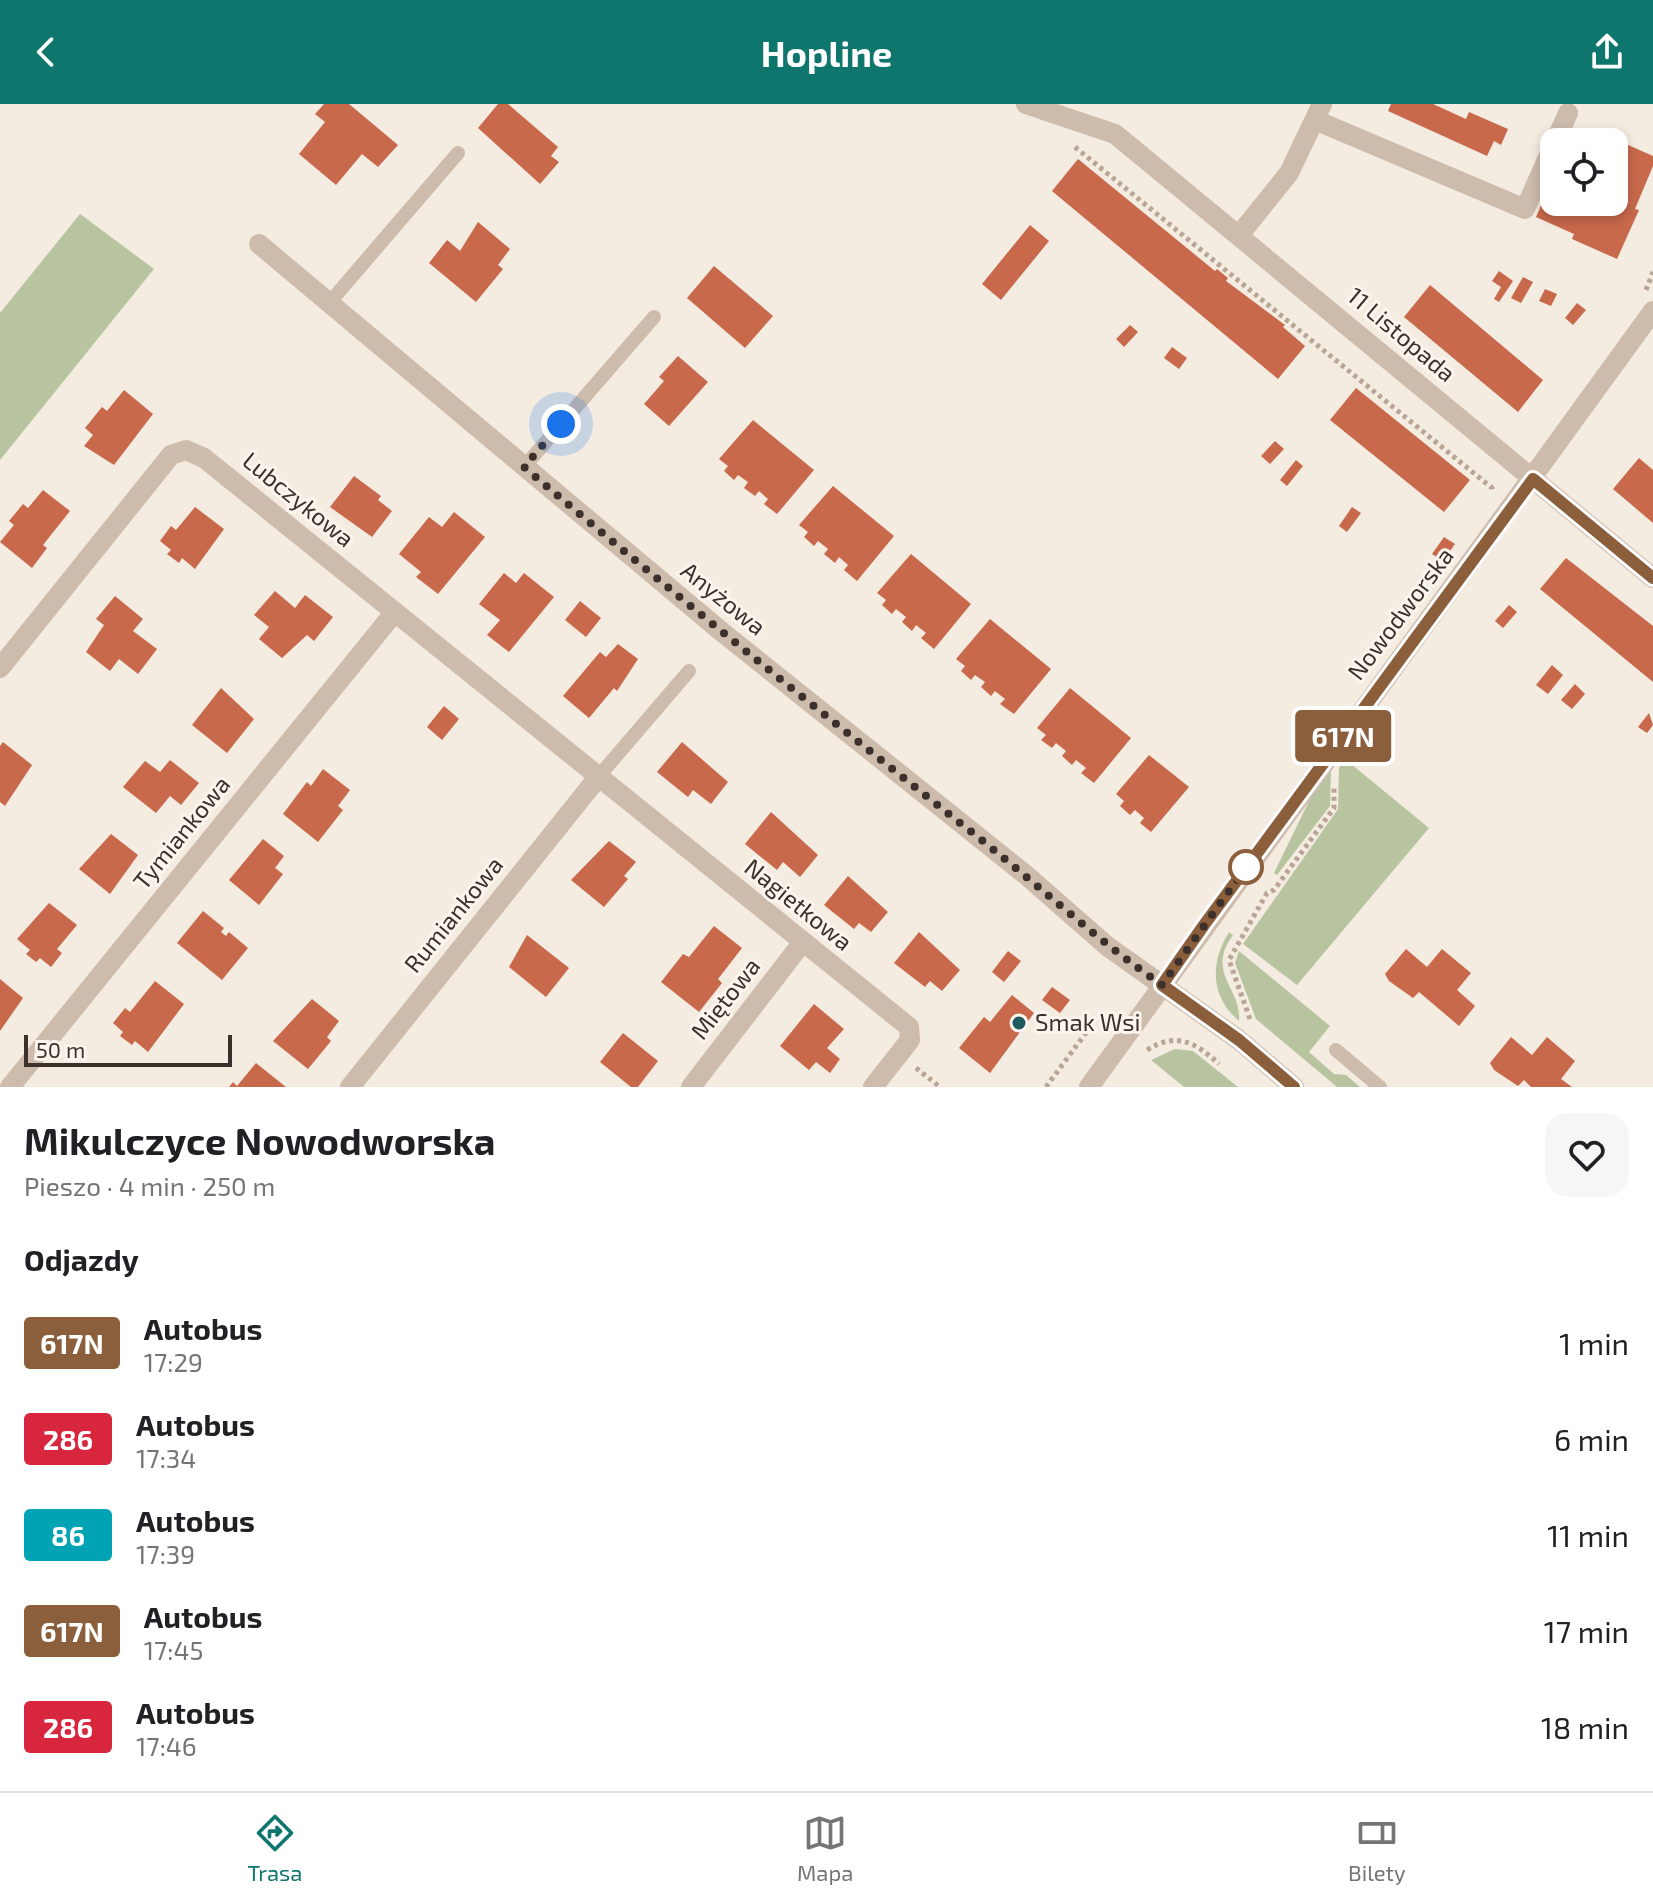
<!DOCTYPE html>
<html lang="pl">
<head>
<meta charset="utf-8">
<style>
	body { margin:0; font-family:"Exo 2",sans-serif; background:#f6f6f6; color:#202124; height:100vh; display:flex; flex-direction:column; font-size:30px; white-space:nowrap }
	* { box-sizing:border-box; margin:0 }
	p { font-size:26px; color:#757577 }
	.icon { flex:none; width:44px; height:44px; fill:none; stroke:currentColor; stroke-width:2; stroke-linecap:round; stroke-linejoin:round }
	.map { position:relative; height:983px; overflow:hidden }
	.drawer { display:flex; flex-direction:column; background:#fff; flex:1 }
	.drawer>* { flex:none }
	.badge { padding:0 16px; border-radius:6px; font-size:28px; line-height:52px }
	.tools { position:absolute; left:1540px; top:24px; display:grid; gap:16px }
	.tools a { display:grid; place-items:center; width:88px; height:88px; border-radius:16px; background:#fff; box-shadow:0 4px 12px #0003; font-size:40px }
	.scale { position:absolute; left:24px; bottom:20px; width:208px; box-sizing:border-box; padding-left:8px; border:4px solid #3b302b; border-top:0; font-size:22px; line-height:28px; white-space:nowrap; color:#3b302b; -webkit-text-stroke:6px #fbf5ee; paint-order:stroke }
	.you { position:absolute; width:40px; height:40px; margin:-20px; border:6px solid #fff; border-radius:50%; background:#1a73e8; box-shadow:0 0 0 12px #1a73e833 }
	.map>.badge { position:absolute; translate:-50% -50%; box-shadow:0 0 0 4px #fff }
	h2 { padding:0 24px; font-size:30px; line-height:72px }
	.round { display:grid; place-items:center; flex:none; width:84px; height:84px; border-radius:24px; background:#f6f6f6 }
	.overview { display:flex; align-items:center; justify-content:space-between; height:136px; padding:0 24px }
	h1 { font-size:38px; font-weight:700; line-height:60px }
	ul { padding:0; list-style:none }
	li { display:flex; align-items:center; gap:24px; height:96px; padding:0 24px }
	li div { flex:1 }
	li b { display:block; font-size:30px }
	li em { font-style:normal }
	li .badge { min-width:88px; font-weight:700; text-align:center }
	header { display:flex; justify-content:space-between; align-items:center; height:104px; padding:0 24px; background:#0f766e; color:#fff; font-size:36px; font-weight:700 }
	.tabs { display:flex; justify-content:space-around; align-items:center; height:112px; border-top:2px solid #e0e0e0; background:#fff; font-size:22px; color:#757577 }
	.tabs a { display:grid; justify-items:center; gap:4px }
	.tabs .selected { color:#0f766e }
	.map>svg:first-child { display:block }
	.green { fill:#b8c4a0 }
	.building { fill:#c8694b }
	.lines { fill:none; stroke-linecap:round; stroke-linejoin:round }
	.path { stroke:#b9a596; stroke-width:5; stroke-dasharray:4 4; stroke-linecap:butt }
	.lane { stroke:#cdbbac; stroke-width:14 }
	.street { stroke:#cdbbac; stroke-width:20 }
	.line-casing { stroke:#fff; stroke-width:18 }
	.line { stroke:#8b5e3c; stroke-width:12 }
	.walk { stroke:#3b302b; stroke-width:8; stroke-dasharray:0 14.4 }
	.stop-dot { fill:#fff; stroke:#8b5e3c; stroke-width:4 }
	.poi-dot { fill:#1f5a5e; stroke:#fbf5ee; stroke-width:3 }
	.labels { text-anchor:middle; stroke-width:6; stroke-linejoin:round; paint-order:stroke }
	.street-label { font-size:24px; fill:#3b302b; stroke:#fbf5ee }
	.poi-label { font-size:24px; fill:#3b302b; stroke:#fbf5ee; text-anchor:start }
</style>
</head>
<body>
<header><svg class="icon" aria-label="back" viewBox="0 0 24 24"><path d="M15 5l-7 7 7 7"/></svg>Hopline<svg class="icon" aria-label="share" viewBox="0 0 24 24"><path d="M12 15V3M7 8l5-5 5 5M5 13v7h14v-7"/></svg></header>
<div class="map">
<svg width="1653" height="983" viewBox="0 0 1653 983">
	<rect width="100%" height="100%" fill="#f4ebe1"/>
	<path class="green" d="M80,110L154,165L0,356V209Z
		M1345,655L1429,724L1297,881L1243,840L1338,705L1339,664Z
		M1331,667L1330,702L1277,771L1274,769L1310,695Z
		M1229,828L1233,831C1205,869 1242,884 1239,917C1210,892 1210,859 1229,828Z
		M1239,847L1330,922L1309,948L1334,970L1346,971L1360,983H1337L1256,915L1235,859Z
		M1175,945L1193,947L1238,983H1184L1151,956Z"/>
	<path class="building" d="M324,0H349L398,41L378,63L362,50L336,81L299,50L325,18L315,10Z
		M498,0H508L558,43L551,52L559,58L540,80L478,24Z
		M1391,0H1433L1466,15L1469,8L1508,25L1501,41L1494,37L1487,52L1388,7Z
		M1610,33L1653,52V62L1635,105L1639,106L1617,155L1572,135L1574,130L1536,113L1554,72V98H1614V38H1608Z
		M1078,55L1215,167L1217,165L1228,174L1226,177L1285,221L1283,223L1305,242L1278,275L1052,87Z
		M478,118L510,145L498,161L503,165L476,198L429,159L447,136L460,147Z
		M1030,121L1049,137L1001,196L982,180Z
		M714,162L773,212L745,244L687,194Z
		M1499,167L1513,177L1499,198L1494,195L1501,183L1492,177Z
		M1523,173L1533,178L1521,199L1511,194Z
		M1430,181L1543,276L1518,308L1404,213Z
		M1545,185L1557,190L1551,202L1539,197Z
		M1577,199L1586,206L1573,221L1565,214Z
		M1130,221L1138,228L1124,243L1116,235Z
		M1172,243L1187,254L1179,265L1164,254Z
		M678,252L708,278L669,322L644,300L664,277L659,273Z
		M1356,284L1470,376L1444,408L1330,316Z
		M124,286L153,310L114,361L84,342L93,331L85,324L102,303L107,307Z
		M753,316L814,366L777,410L764,400L768,395L759,387L755,392L744,384L748,378L738,371L734,376L724,367L728,362L719,355Z
		M1275,337L1284,345L1270,360L1261,352Z
		M1639,354L1653,366V419L1613,385Z
		M1296,356L1303,362L1287,382L1280,376Z
		M354,372L381,392L378,396L392,407L372,433L330,403Z
		M833,382L894,432L857,477L844,466L848,461L839,453L835,459L824,450L828,445L818,437L814,442L804,433L808,428L799,421Z
		M43,386L70,407L43,441L47,444L32,464L0,438L14,421L9,417L23,400L28,404Z
		M195,403L224,425L195,465L182,454L179,459L167,450L171,446L160,437L171,422L176,426Z
		M1352,403L1361,409L1347,428L1339,422Z
		M454,408L485,433L438,490L416,473L421,468L399,450L429,413L442,423Z
		M1444,433L1455,440L1443,457L1432,450Z
		M911,450L971,500L934,545L921,534L926,529L916,521L912,527L902,518L906,513L896,505L892,510L882,501L886,496L877,489Z
		M1566,454L1653,522V578L1540,485Z
		M504,469L516,479L524,469L554,493L509,548L487,531L500,516L479,500Z
		M275,487L295,504L305,491L333,513L314,537L307,531L282,554L259,535L269,523L254,511Z
		M115,492L143,515L133,527L157,545L138,570L119,555L110,567L86,548L104,521L96,515Z
		M580,497L601,514L586,533L565,516Z
		M1509,501L1517,508L1503,524L1495,517Z
		M990,515L1051,565L1014,610L1000,600L1005,595L995,587L991,592L981,583L985,578L975,571L971,576L961,567L965,562L956,555Z
		M618,540L638,555L617,587L614,584L589,614L563,592L600,548L606,553Z
		M1552,561L1563,571L1548,590L1536,581Z
		M1575,580L1585,590L1572,605L1561,596Z
		M221,584L254,615L227,649L192,621Z
		M1070,584L1131,634L1094,679L1081,669L1086,664L1076,656L1072,661L1062,652L1066,647L1056,639L1052,644L1041,636L1046,631L1037,624Z
		M444,602L459,615L442,636L427,623Z
		M1649,609L1653,621L1647,629L1638,623Z
		M3,638L32,661L5,702L0,698V642Z
		M682,638L728,678L711,700L693,686L688,693L657,668Z
		M1149,651L1189,683L1151,728L1140,719L1144,714L1135,706L1130,711L1120,702L1124,697L1116,690Z
		M170,656L199,679L181,701L170,692L156,709L123,683L145,657L160,668Z
		M323,665L350,686L338,702L343,706L318,738L283,710L307,678L311,682Z
		M771,708L818,751L800,773L783,758L777,766L745,740Z
		M111,730L138,751L110,790L79,765Z
		M263,735L284,752L275,764L283,770L259,801L229,776Z
		M609,737L636,758L624,772L628,775L604,803L571,776Z
		M848,772L888,808L871,828L859,819L854,825L824,801Z
		M49,799L77,821L57,845L62,849L51,863L40,854L36,858L26,850L30,846L17,835Z
		M203,807L224,824L221,828L226,832L229,828L248,844L222,876L177,839Z
		M714,822L742,844L718,875L722,879L699,908L661,878L683,850L689,853Z
		M919,828L960,866L942,887L930,877L925,883L894,859Z
		M527,831L569,864L546,893L509,863Z
		M1406,845L1427,863L1442,845L1471,869L1457,886L1475,902L1459,922L1419,888L1413,894L1389,877L1385,870Z
		M1008,847L1021,857L1004,878L992,868Z
		M0,875L23,894L0,927Z
		M155,877L184,900L148,948L135,937L132,941L120,932L123,928L113,919L125,904L130,908Z
		M1052,883L1070,896L1060,909L1042,896Z
		M1012,891L1034,909L990,969L959,944L984,913L990,918Z
		M312,895L339,917L327,933L331,937L308,965L273,937Z
		M814,900L844,925L827,944L840,955L830,969L816,958L809,966L780,942Z
		M623,929L658,957L638,983H631L600,958Z
		M1511,933L1532,951L1547,933L1575,957L1561,975L1572,983H1531L1524,976L1518,982L1494,966L1490,959Z
		M256,959L286,983H229L233,978L237,982Z"/>
	<g class="lines">
		<path class="path" d="M1075,43L1492,384L1493,389
			M1646,186L1653,168
			M1250,915L1229,856L1267,789L1274,786L1334,704V684
			M1147,946C1177,927 1196,939 1219,960
			M916,964L940,983
			M1046,983L1088,926"/>
		<path class="lane" d="M330,198L458,49
			M524,363L654,213
			M599,672L689,567
			M1336,946L1380,983"/>
		<path class="street" d="M1026,0L1115,30L1653,474
			M1315,16L1525,105L1554,40
			M1555,38L1568,9
			M1240,130L1289,69L1322,0
			M259,140L722,528L1026,771L1107,842L1239,936L1294,983
			M0,564L171,351L186,346L204,354L909,923L910,936L873,983
			M10,983L394,509
			M350,983L599,672
			M691,983L802,839
			M1089,983L1653,207"/>
	</g>
	<g class="lines">
		<defs>
			<path id="line" d="M1294,983L1239,936L1162,881L1204,821L1533,375L1653,474"/>
		</defs>
		<use href="#line" class="line-casing"/>
		<use href="#line" class="line"/>
		<path class="walk" d="M561,320L524,363C670,487 819,607 969,726C1034,777 1094,834 1162,881L1249,759L1246,763"/>
	</g>
	<circle class="stop-dot" cx="1246" cy="763" r="16"/>
	<circle class="poi-dot" cx="1019" cy="919" r="8"/>
	<g class="labels">
		<g class="street-label">
			<text transform="translate(1401 231) rotate(40)" y="8">11 Listopada</text>
			<text transform="translate(298 396) rotate(39)" y="8">Lubczykowa</text>
			<text transform="translate(723 495) rotate(39)" y="8">Anyżowa</text>
			<text transform="translate(1401 510) rotate(-53)" y="8">Nowodworska</text>
			<text transform="translate(182 729) rotate(-51)" y="8">Tymiankowa</text>
			<text transform="translate(798 801) rotate(39)" y="8">Nagietkowa</text>
			<text transform="translate(454 811) rotate(-51)" y="8">Rumiankowa</text>
			<text transform="translate(726 895) rotate(-52)" y="8">Miętowa</text>
		</g>
		<g class="poi-label">
			<text x="1035" y="927">Smak Wsi</text>
		</g>
	</g>
</svg>
<div class="tools">
<a><svg class="icon" aria-label="locate" viewBox="0 0 24 24"><circle cx="12" cy="12" r="6"/><path d="M12 2v4M12 18v4M2 12h4M18 12h4"/></svg></a>
</div>
<div class="scale">50 m</div>
<div class="you" style="left:561px;top:320px"></div>
<b class="badge" style="left:1343px;top:632px;background:#8b5e3c;color:#fff">617N</b>
</div>
<section class="drawer">
<div class="overview"><div><h1>Mikulczyce Nowodworska</h1><p>Pieszo · 4 min · 250 m</p></div><a class="round"><svg class="icon" aria-label="heart" viewBox="0 0 24 24"><path d="M12 20l-8-8c-3-5 5-10 8-4 3-6 11-1 8 4z"/></svg></a></div>
<h2>Odjazdy</h2>
<ul>
<li><span class="badge" style="background:#8b5e3c;color:#fff">617N</span><div><b>Autobus</b><p>17:29</p></div><em>1 min</em></li>
<li><span class="badge" style="background:#d7263d;color:#fff">286</span><div><b>Autobus</b><p>17:34</p></div><em>6 min</em></li>
<li><span class="badge" style="background:#00a3b4;color:#fff">86</span><div><b>Autobus</b><p>17:39</p></div><em>11 min</em></li>
<li><span class="badge" style="background:#8b5e3c;color:#fff">617N</span><div><b>Autobus</b><p>17:45</p></div><em>17 min</em></li>
<li><span class="badge" style="background:#d7263d;color:#fff">286</span><div><b>Autobus</b><p>17:46</p></div><em>18 min</em></li>
</ul>
</section>
<nav class="tabs">
<a class="selected"><svg class="icon" aria-label="directions" viewBox="0 0 24 24"><path d="M12 3l9 9-9 9-9-9zM9 14v-3h6M13 9l2 2-2 2"/></svg>Trasa</a>
<a><svg class="icon" aria-label="map" viewBox="0 0 24 24"><path d="M3 6l6-2 6 2 6-2v14l-6 2-6-2-6 2zM9 4v14M15 6v14"/></svg>Mapa</a>
<a><svg class="icon" aria-label="tickets" viewBox="0 0 24 24"><path d="M3 7h18v10H3zM15 7v10"/></svg>Bilety</a>
</nav>
</body>
</html>
